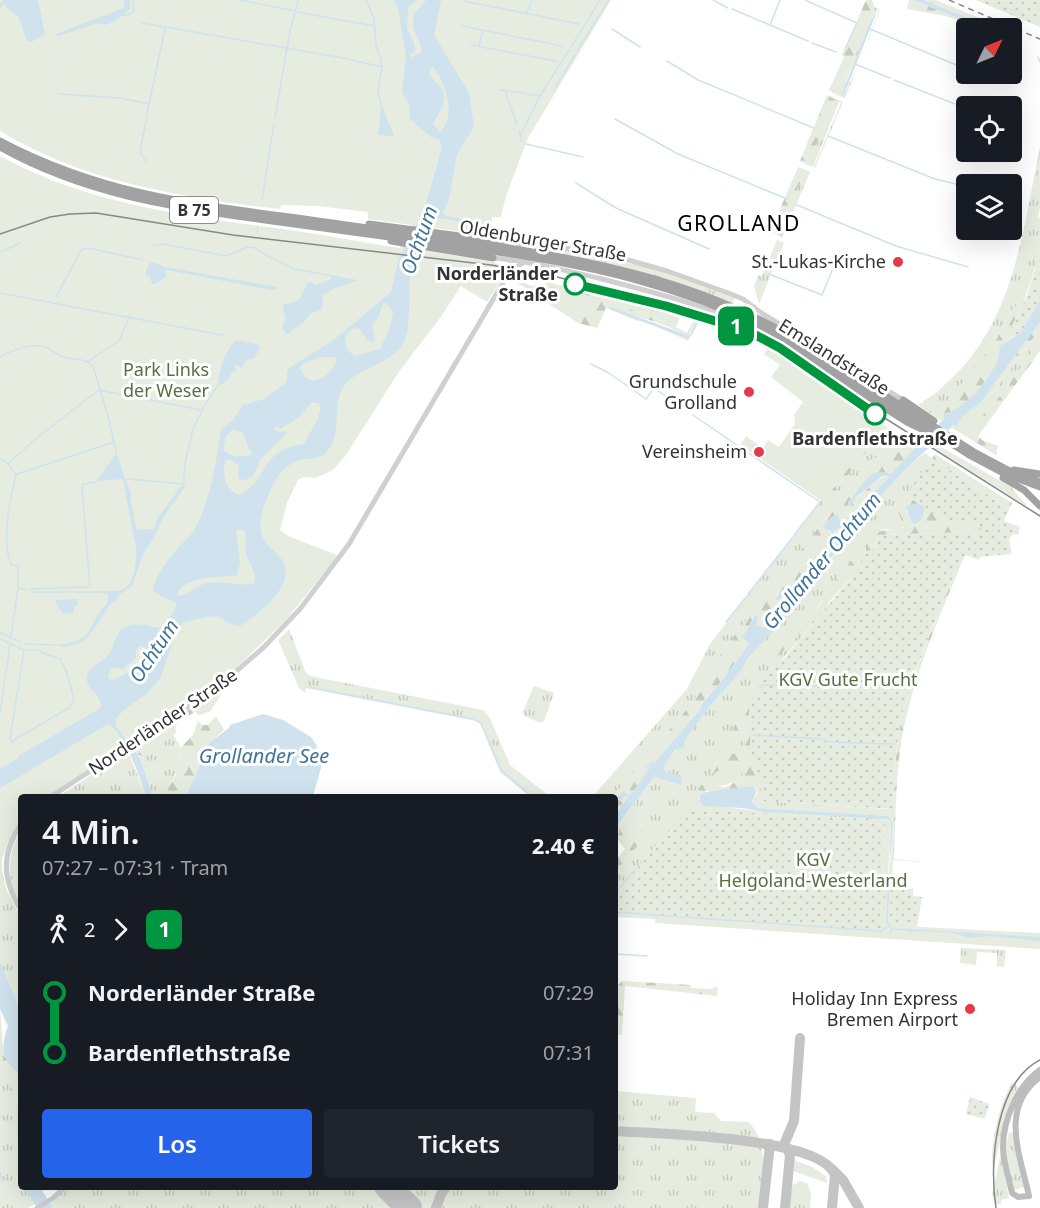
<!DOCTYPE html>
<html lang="de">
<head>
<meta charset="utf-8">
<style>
	body { margin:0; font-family:"Noto Sans",sans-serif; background:#20242c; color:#f1f3f6; height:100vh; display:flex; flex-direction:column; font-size:22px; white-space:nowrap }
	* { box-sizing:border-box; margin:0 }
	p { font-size:20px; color:#9ea1a6 }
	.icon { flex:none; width:33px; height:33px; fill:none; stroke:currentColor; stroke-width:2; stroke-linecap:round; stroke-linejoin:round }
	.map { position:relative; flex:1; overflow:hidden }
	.drawer { position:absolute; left:18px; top:794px; width:600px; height:396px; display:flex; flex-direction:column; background:#171b24; border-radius:6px; box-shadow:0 6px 24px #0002 }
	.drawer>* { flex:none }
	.badge { padding:0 12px; border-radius:9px; font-size:21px; line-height:39px }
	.needle { width:39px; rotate:47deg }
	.buttons { position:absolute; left:956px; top:18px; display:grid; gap:12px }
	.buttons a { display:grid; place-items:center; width:66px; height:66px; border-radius:6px; background:#171b24; box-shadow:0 6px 24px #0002; font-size:30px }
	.map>.badge { position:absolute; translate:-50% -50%; box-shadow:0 0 0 3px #fff }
	.legs { display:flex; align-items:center; gap:9px; height:66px; padding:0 24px; font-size:20px }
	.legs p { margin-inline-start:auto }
	.overview { display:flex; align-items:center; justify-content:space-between; height:102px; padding:0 24px }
	h1 { font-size:33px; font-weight:600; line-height:45px }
	.button { display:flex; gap:12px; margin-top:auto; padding:12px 24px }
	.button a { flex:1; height:69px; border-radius:6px; background:#2563eb; color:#fff; font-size:24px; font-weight:600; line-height:69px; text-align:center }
	.button a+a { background:#20242c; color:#f1f3f6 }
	ul { padding:0 24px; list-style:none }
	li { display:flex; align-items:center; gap:21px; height:60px; font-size:22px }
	li i { display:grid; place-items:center; width:9px; height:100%; margin:0 8px; background:currentColor }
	li i::after { content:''; width:15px; height:15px; margin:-8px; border:4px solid; border-radius:50%; background:#171b24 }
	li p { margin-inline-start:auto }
	li:first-child i { background:linear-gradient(#0000 50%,currentColor 0) }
	li:last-child i { background:linear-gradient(currentColor 50%,#0000 0) }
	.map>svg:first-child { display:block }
	.grass { fill:url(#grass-tufts) }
	.forest { fill:url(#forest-firs); fill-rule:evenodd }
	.park { fill:#e6ecdf }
	.garden { fill:url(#garden-dots) }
	.water { fill:#cfe2ee; fill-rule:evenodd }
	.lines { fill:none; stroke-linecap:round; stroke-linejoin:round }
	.stream { stroke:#cfe2ee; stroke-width:1.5 }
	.taxiway { stroke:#c4c4c4; stroke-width:10 }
	.runway { stroke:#c4c4c4; stroke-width:26 }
	.tertiary { stroke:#d0d0d0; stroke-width:5 }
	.secondary { stroke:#bdbdbd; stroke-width:6 }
	.trunk { stroke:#a2a2a2; stroke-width:7 }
	.tram { stroke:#888; stroke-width:1.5 }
	.rail { stroke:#888; stroke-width:1.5; stroke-dasharray:6 4.5; stroke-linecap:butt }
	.trunk-bridge { stroke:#a2a2a2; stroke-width:7 }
	.line-1-casing { stroke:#fff; stroke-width:14 }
	.line-1 { stroke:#009640; stroke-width:9 }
	.poi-dot { fill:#e63946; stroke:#fff; stroke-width:2 }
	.stop-1-dot { fill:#fff; stroke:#009640; stroke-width:3 }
	.labels { text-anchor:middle; stroke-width:6; stroke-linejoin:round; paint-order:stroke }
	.shield { fill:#fff; stroke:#707070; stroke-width:1.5 }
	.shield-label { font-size:16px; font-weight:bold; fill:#333 }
	.street-label { font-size:18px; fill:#333; stroke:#fff }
	.poi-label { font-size:18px; fill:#333; stroke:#fff; text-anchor:end }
	.stop-label { font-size:18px; font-weight:bold; fill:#333; stroke:#fff; text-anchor:end }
	.park-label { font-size:18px; fill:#56703f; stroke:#fff }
	.water-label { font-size:20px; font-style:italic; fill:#3f7597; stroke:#fff }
	.quarter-label { font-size:21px; letter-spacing:1.5px; fill:#000; stroke:#fff }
</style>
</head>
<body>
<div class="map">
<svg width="1040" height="1208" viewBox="0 0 1040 1208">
	<defs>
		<pattern id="grass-tufts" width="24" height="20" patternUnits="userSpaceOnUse" patternTransform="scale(1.5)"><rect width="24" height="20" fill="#e6ecdf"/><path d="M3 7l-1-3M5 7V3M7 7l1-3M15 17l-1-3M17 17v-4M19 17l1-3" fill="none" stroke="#c6cbc0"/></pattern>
		<pattern id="forest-firs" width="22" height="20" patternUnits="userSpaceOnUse" patternTransform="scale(1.5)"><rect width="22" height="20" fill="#e6ecdf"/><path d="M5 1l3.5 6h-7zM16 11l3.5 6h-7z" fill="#c6cbc0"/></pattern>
		<pattern id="garden-dots" width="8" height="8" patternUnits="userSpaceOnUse" patternTransform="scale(1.5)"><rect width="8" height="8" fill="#e6ecdf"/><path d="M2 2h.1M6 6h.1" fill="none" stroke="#c6cbc0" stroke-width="1.8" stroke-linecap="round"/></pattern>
	</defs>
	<rect width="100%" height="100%" fill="#fff"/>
	<path class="grass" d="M875,7L880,10L859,64L879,10H877L873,17L847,79L843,97L858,66L845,98L837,95Z
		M835,99L843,102L815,168L814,167L841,103L839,102L813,167L808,165Z
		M1040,147V208L1038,217L1040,218V254L1023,304L1014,307L995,342L943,414L944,419L941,421L917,404L923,403V401C934,396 942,387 951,379C1015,319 1023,228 1040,147Z
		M806,170L810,172L782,238L778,235Z
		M777,240L784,243L759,304L754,286L758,275L762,276Z
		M544,246L651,268L735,298L732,304C671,279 607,259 541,251Z
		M632,302L664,309L665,307L679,311L672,323L630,309Z
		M1040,329V341L1000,396L971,428L967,437L952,428L954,425L959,426L996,389Z
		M885,426L915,446L911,453L896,448L872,459L723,650L693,702L613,796H593L687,689L710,644L821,501L825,502L882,433Z
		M936,444L1011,487L1028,507L933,447Z
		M925,453L932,458L897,509L900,518L904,526L901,529H882L865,549L866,553L861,563L855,557L778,658L823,601L828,603V606L780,662L750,707L741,708L726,747L711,772L733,762L744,776L742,779C729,785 715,787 701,792L700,794L727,807L756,811L884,818L885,820L753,813L676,828L666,834L615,894V872L646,836L631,822L626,815L654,777L681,785C674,775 670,776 662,768L709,707L739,674L748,658L806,592L874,503L908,467Z
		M289,629L306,673L310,676L483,710L490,718L510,765L549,796H529L500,772L480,723L476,721L306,688L305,693L299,688L278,640Z
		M534,686L554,693L544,721L540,723L523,715V711Z
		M177,722L175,729L177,732L173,735C180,744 184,752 177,761L178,769L168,789L151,796L152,792L140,758L137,756L140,757L143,744Z
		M737,732L746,733L744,755L730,753Z
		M125,746L48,796H21L2,857V871L6,889L21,917V1011L0,962V788Z
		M128,751L146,796H59L119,757Z
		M763,788V801L886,809V816L757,808L754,807L752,799L757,794L756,789Z
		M21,830V904C5,880 7,855 21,830Z
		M961,948L1006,950L1004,967L997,966V953L977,952L976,965L960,963Z
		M0,1009L3,1048L6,1060L15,1070L18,1110L21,1186L25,1187L35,1204L27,1208H0Z
		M1012,1082L1019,1088L1008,1113L993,1169C989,1144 1000,1104 1012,1082Z
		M615,1091L696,1098L695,1112L714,1113L721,1121L749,1122C771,1147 761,1178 758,1208H53L50,1203L69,1186H615Z
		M1009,1132L1013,1133L1025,1187L1014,1190L1005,1151Z
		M1001,1153L1009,1198L1001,1200V1204H995L992,1195Z
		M794,1160L812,1167L826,1176L827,1183L793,1171Z
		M800,1181L807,1183L811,1194L810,1208H789L791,1186Z"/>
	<path class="forest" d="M866,0H872L875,7L837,95L829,90L844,57L842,55Z
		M909,0H914L981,28H977L946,16L907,9Z
		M924,0H936L1003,28H992Z
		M827,95L835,99L808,165L800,161Z
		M798,167L806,170L778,235L771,230Z
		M519,273H522L521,281L531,286L539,284L535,290L578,320L592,300L580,294L556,290L554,292L543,281L609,297L610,293L665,307L664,309L632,302L630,309L672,323L675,316H678L679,311L682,312L676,327L687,333L696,316L698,317L689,335H687L659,323L610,308L688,339L693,333L700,317L702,318L688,341L652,324L635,320L606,308L597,328L578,323L513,280Z
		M1023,304L1009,332V339C997,349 1001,358 992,371C983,386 961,412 943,414L951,397L995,342L1014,307Z
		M1040,322V329L996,389L959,427L957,426L962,417L981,402Z
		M1040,341V351L978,436L982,440L998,446L996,455L967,437L971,428L1000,396Z
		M815,375L885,426L882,433L825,503L823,501Z
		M896,448L911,453L891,474C867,467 863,490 848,502C862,496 872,482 886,475L889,477L865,501L839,537L834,536L833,532L841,519L835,515L828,521L829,531L836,540L826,553L820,557L812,572L790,596L785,592H780L777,594V600L782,596L788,598L764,628L755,626L758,616L756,615C749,623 745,635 749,644L720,683L703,701L698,712L652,767L653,761L651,762L649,766L651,768L632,793L629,795L625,792L622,800L625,796H629L619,808L615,803V796H613L693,702L723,650L872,459Z
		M935,454L1012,503L1009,509L932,458Z
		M906,495L918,503L907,511L911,522L915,523L925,507L951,524H977L982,528L975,535L972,532L878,535C876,544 876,551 866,553C863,531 885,529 901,529L904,527L897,509Z
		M965,555C943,608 919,661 906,718C895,763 896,812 894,859L924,862L891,860L893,824L886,816V809H893C895,777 895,743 903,712C918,661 939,610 961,561Z
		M855,557L861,563L855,573L828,603L822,601L796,637L773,662L770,660L771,655Z
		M217,691L221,694L211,711L199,715L195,712L143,744L141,747L142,756L135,754L131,748Z
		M750,707L747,731H750V755L763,772V788L756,789L753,786L733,790L706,791L702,794L698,789L701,785L712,781L716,787H725L742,779L744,776L733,762L711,775V772L726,747L741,708ZM737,732L746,733L744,755L730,753Z
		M216,716L224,730L210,742L186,796H153C170,788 178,780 177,761L181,755L180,748L193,735L198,721L203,725H208Z
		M626,815L631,822L646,836L615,872V861L625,849L617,839L619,831L618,826Z
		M622,981L691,985V988L713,989L714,987H718L717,996L625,986L622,1035H615L617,986Z
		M5,1056L20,1079L17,1102L19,1140L17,1137V1125L15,1106L10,1094L11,1086L3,1059Z"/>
	<path class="park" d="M0,0H611L528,138L506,196L501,217H492L491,233L477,234L435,228L423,250L493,262L503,266C504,279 494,291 487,302L461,286L440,318L398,373L346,455L333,470L316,478L303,477L298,480L287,503L280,530L288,536L337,555L332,563L285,621L218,685L48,796H21V820L7,845L3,857H0V156C91,206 194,217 296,231C330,236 365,243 400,248L412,225L368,219V212L318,206L281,205L280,209C183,198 84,182 0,131Z
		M539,284H545L554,291L556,290L583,293L593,300L578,321L534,291Z
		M769,346L803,366L815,380L881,426L823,502L740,445L746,436L763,448L768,440L779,447L795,424L794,415L803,402L771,377L780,365L764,354Z
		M885,818L891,823L888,875L891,860H893L890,922L921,927L1040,933V949L655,923V919L615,917V912L882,931L886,884H883Z"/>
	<path class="garden" d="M976,0H1040V27Z
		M1040,254V300L1021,332L1009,339V332L1027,296Z
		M932,458L1009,509L1004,521L1020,527L1018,535L1013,534C1005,542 1013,546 1011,554L980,557L979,560L966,555L961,561C939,610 917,661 903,712C895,743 895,777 893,809L762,801L763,772H757L750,755V732L747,731L750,705L773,662L783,660L855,573L866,553C876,551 877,544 878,535L972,532L975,535L982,528L977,524H951L906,495Z
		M684,809L885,820L883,883L886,884L883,931L615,912V894L666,834L676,828Z
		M891,887L913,889V896L922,897L917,926L893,925L890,922Z
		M970,1097L989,1104L985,1119L966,1114Z"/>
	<path class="water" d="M3,0H38L45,35L31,42L27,41L18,16L6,7L5,3L0,8V4Z
		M124,0H130V9L115,21L105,25L98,23L58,36L56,34L124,8Z
		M393,0H417L408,7L407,29L414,43L415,51L410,54V58L422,52C421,40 409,28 414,15C417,9 422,6 426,0H441L434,35L469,93L474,127L457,154L449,200L442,213L447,216L477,221V224L438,218L436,219C428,234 417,251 412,268C406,288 413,329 403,344C387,367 354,368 342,389C332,408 343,435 325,454C320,458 314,458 308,459C285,461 276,476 268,496C263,506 258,524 262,536C266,546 276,551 282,560C299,585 256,615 240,626C226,625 227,620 218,617C212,614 192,621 184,622L176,632L160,679L145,695L124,710L116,718V726L140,758L152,793L151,796H146C140,778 125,733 108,724L0,788V769L18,758V756L99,709L101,706C100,703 100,700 98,697C95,690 86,688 87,678C87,667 103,662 109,654C116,644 115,628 130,625C141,622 151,629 163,627L176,607V603C166,596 163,600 153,590C157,572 168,560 180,546C185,540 191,536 195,529C210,501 217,460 221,429L233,420L243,405L264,399L286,383L288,369L335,339L391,292L399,258L424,211L442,147L439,139L431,137L410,119L409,105L402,92L406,57L398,8ZM433,67C446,81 457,119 440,132L433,124C438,113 449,103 442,90C439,84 433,80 429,74L431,68ZM386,303L393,312L390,328L380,349L355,356C343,349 342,336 353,328L360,329L368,341L372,343L375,340L372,326L378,318L383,304ZM320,357H335L337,360C330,377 309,392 300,368L302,364ZM311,403H318L321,407L318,418L304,444C259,450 268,482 239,495C224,487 224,479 224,464L227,460H231L239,465L238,478L243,481L253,476L261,459L287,433L284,431L278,432L273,428L275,426L281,429L299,417ZM234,429L242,432L252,455L235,457L223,450L226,436ZM240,529L245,531L246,554L255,574L254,583C245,587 219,581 207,583C196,585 187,596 177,596C180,575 221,578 237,575L240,563L236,531ZM139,646L146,647L145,657L138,667L114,680L109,679L108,675L112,668L123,669L136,658V651Z
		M914,0H924L992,28H981Z
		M878,9L844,95L841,96L869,25Z
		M383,109L393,133V136L378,135L381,110Z
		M149,263H155L164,267L277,287L278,289L271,290L167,270L165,272L166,277L156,284H152L150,277L145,274Z
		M333,276L358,280L335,288L323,295L322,310L311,313L303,323L292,330L291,333L286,334L282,326L286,318L283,309V305L299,300L309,281L316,285L330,280Z
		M1040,300V322L981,402L962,417L957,426L954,425L908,467L874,503L777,627L748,658L739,674L709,707L685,740L684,748L675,750L663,768L667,773L672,772L674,775L680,774L682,778L681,785L654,777L615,829V814L629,796H625L621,800L618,801V797L623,791L629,795L632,793L650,768L649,766L648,768L646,767L655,759L652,766L698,712L703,702L720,683L749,644L742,637C749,630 750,622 756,615L758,616L756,626L764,628L788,598L782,596L779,600H777L776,598L781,589L784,590L790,596L812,572L820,556L826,553L836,540L830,531L823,527L828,521L835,515L838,516L842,523L841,527L833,532L834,536L839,537L865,501L889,477L886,475L881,477L855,498L852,505H848V502C863,489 866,466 891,474L914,449L915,446L944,419L943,414C962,412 991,378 997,361C999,356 999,351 1000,346L1021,332Z
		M611,307L687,335H690L698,317H700L693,333L688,339L610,309Z
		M236,340L259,345L260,349L253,359H247L242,368L234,364L236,370L232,372L229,379L221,385L218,382C220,367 225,351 236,340Z
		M116,451L125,479H128L126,481C127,485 131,490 131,494C131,501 129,505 134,512V520L137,530L154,529L157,519L182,485H186L162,519L155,536L143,554L132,586L117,596V600L110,605L95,628L84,641L66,647L53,645C98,643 84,626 108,602V595L101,592C108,590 114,592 120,590C135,588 137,560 136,548L123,479L96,481L116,454Z
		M918,503L925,507L922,519L915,524L911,522L906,506Z
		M77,599L79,603L74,607V613L63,614L55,602L57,600Z
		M263,714L283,720L311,737L317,746L316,748L323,761L313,796H186L210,742L229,728L230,725Z
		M753,786C760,793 753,795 752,802L758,808L888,816L893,824L889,878L891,823L887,819L764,812L742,808L704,806L700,802V794C714,789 736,789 753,786Z
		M906,929L1040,937V941L991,936L969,938L953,933L922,931L910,932Z
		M0,962L21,1011V1176C17,1156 17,1121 18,1100C18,1094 20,1088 20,1082C19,1073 12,1068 8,1062C0,1051 4,1037 8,1026L0,1009Z
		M25,1187H40L53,1208H37Z"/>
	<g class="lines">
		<path class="stream" d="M240,0L295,11
			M366,0L374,18L376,46L381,59L382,67L378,90L382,110
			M713,0L728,8
			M805,0L857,23L845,49
			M464,1L579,24
			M732,9L808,41
			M297,12L374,26
			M527,12L532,0
			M120,16L131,14L134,10L133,0
			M142,23L343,58L382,67
			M770,25L780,0
			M462,26L562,46
			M612,29L640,47
			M870,29L966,69
			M812,43L836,52
			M471,45L556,61
			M479,46L483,31
			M571,47L600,0
			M577,51L609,0
			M1038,57L1040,62
			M667,61L698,80L814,128
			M855,64L890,78
			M977,74L1002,82
			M894,80L955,104
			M555,88L575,55
			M501,90L524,93
			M505,90L517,125
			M58,94L120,98L149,104
			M527,94L542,96
			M959,105L966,107
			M147,113L165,29
			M275,118L290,31L298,0
			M615,119L678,154L787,199
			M519,131L521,141
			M520,136L540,96L569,50
			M828,136L935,179L956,184L958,188L966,189
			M526,144L583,157
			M146,162L140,151L147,117
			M1038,162L1040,151
			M576,183L616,208L709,249
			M262,200L274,123
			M797,205L896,246L968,267
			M257,233L258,226
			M151,246L163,244L226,256L248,247L255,248L271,258L295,269L338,277
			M0,252L21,243
			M769,274L822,295L834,266
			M342,278L352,280
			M0,293L222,335
			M56,297L81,250L88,248L143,260
			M0,357C10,351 34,342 46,347C53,351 58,356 67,358C77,360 85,358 93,366L108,416L116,451
			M89,361L119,341L130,316
			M591,364L609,373L646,399L654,388L681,407
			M693,415L820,502L794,535
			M0,458L8,464L16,474C10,500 1,540 11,564L18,567V588L11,637
			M8,464L33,441L99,390L201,410
			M17,474L114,442
			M129,479L184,484
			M183,487L185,463L193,429L205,405L219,384
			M19,588L27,590
			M31,589L90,587L82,487L83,484L96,482
			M33,592H103
			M748,594L793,537
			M726,622L747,596
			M0,633L21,642
			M0,639L24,650H40L42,653L60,659L66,670L74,699L69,708L12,741
			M25,644L54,645
			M761,685L908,688
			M308,687L473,719
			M0,713L10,645
			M475,720L481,723L501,770L531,796
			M752,735L821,739L828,742L894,744
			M13,743L10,739L24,650
			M889,877L887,922L889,925
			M615,893L636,869
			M615,912L880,931L890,926L894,929L907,930
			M890,934L892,928
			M615,954L647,956
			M0,1172L2,1183"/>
		<path class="taxiway" d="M615,1131C654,1134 821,1136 835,1175L832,1208
			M783,1147L794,1121L800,1038
			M832,1169L843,1180L859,1208
			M386,1186L401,1208
			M436,1208L441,1194L447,1186
			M763,1208L770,1144
			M785,1208L790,1155L787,1148"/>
		<path class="runway" d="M387,1186L409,1208"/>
		<path class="tertiary" d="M493,258C529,261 563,270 598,278C649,291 700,304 748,325
			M507,274L517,247L525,241L621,258L667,271L731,294L743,299L763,314L903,400
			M52,796L218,687L263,648L300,609L349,544L504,281L513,270L535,254L538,243
			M21,824C1,854 2,879 21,910
			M37,1208L53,1198L66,1186"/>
		<path class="secondary" d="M1040,1070C1018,1085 1003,1120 1003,1147C1003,1162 1009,1178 1012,1193L1018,1197L1029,1196C1020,1154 999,1108 1040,1077"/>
		<path class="trunk" d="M0,141C99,193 189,204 297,218C353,226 409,234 464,241
			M0,147C84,194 171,207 265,220C331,229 397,238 463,247
			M369,224L490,240L525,241
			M391,241L493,258
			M748,325L803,356L907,422L930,433
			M799,341L974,452L1008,470L1040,482
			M797,345L971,456L1003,473L1040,487
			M903,400L934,421
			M1014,470L1040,474
			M1003,478L1024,490L1040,506"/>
		<path class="tram" d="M0,234L50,217L70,214L96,213L233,235L491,265L553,276L672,306L735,324L764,336L872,410L1040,516
			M996,1208C989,1164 995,1083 1040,1060"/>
		<path class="rail" d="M949,0L1040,39"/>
		<path class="trunk-bridge" d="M464,241C581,258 697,279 799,341
			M463,247C583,263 691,285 797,345"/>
	</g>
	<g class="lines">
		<defs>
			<path id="line-1" d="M575,284L666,306L748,331L780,348L875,414"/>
		</defs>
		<use href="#line-1" class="line-1-casing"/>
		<use href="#line-1" class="line-1"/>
	</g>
	<g class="poi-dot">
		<circle cx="898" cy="262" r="6"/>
		<circle cx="749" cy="392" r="6"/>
		<circle cx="759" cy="452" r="6"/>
		<circle cx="970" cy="1009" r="6"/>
	</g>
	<g class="stop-1-dot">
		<circle cx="575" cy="284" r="10"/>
		<circle cx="875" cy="414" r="10"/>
	</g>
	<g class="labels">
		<rect class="shield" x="170" y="197" width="48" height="26" rx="4.5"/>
		<g class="shield-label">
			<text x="194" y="216">B 75</text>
		</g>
		<g class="street-label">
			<text transform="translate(543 241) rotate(10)" y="6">Oldenburger Straße</text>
			<text transform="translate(834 357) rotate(32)" y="6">Emslandstraße</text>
			<text transform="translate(163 722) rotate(-34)" y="6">Norderländer Straße</text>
		</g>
		<g class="poi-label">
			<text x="886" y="268">St.-Lukas-Kirche</text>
			<text x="737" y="388">Grundschule<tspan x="737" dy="21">Grolland</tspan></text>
			<text x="747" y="458">Vereinsheim</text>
			<text x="958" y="1005">Holiday Inn Express<tspan x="958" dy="21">Bremen Airport</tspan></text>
		</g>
		<g class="stop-label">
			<text x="558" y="280">Norderländer<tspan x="558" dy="21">Straße</tspan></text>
			<text x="875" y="445" text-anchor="middle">Bardenflethstraße</text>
		</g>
		<g class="park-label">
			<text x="166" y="376">Park Links<tspan x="166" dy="21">der Weser</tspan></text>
			<text x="848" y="686">KGV Gute Frucht</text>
			<text x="813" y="866">KGV<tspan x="813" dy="21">Helgoland-Westerland</tspan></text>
		</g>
		<g class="water-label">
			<text transform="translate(419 240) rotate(-70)" y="7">Ochtum</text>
			<text transform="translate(822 561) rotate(-50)" y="7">Grollander Ochtum</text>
			<text transform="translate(154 651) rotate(-56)" y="7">Ochtum</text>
			<text x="264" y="763">Grollander See</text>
		</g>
		<g class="quarter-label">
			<text x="739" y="231">GROLLAND</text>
		</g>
	</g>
</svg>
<div class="buttons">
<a><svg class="needle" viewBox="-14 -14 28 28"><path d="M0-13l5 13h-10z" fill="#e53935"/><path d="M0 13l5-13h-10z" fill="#9ea1a6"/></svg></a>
<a><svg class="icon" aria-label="locate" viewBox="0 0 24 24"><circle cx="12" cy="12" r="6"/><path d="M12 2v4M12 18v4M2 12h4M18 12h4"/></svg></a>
<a><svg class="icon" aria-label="layers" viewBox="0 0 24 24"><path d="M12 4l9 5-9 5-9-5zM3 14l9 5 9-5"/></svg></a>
</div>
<b class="badge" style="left:736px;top:326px;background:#009640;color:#fff">1</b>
<section class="drawer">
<div class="overview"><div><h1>4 Min.</h1><p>07:27 – 07:31 · Tram</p></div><b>2.40 €</b></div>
<div class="legs"><svg class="icon" aria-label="walk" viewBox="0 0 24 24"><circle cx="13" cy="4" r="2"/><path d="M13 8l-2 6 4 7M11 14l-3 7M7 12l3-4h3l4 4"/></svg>2<svg class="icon" aria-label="forward" viewBox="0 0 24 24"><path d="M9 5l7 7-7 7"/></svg><b class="badge" style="background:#009640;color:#fff">1</b></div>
<ul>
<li><i style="color:#009640"></i><b>Norderländer Straße</b><p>07:29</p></li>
<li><i style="color:#009640"></i><b>Bardenflethstraße</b><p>07:31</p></li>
</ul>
<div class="button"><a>Los</a><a>Tickets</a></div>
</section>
</div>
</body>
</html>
